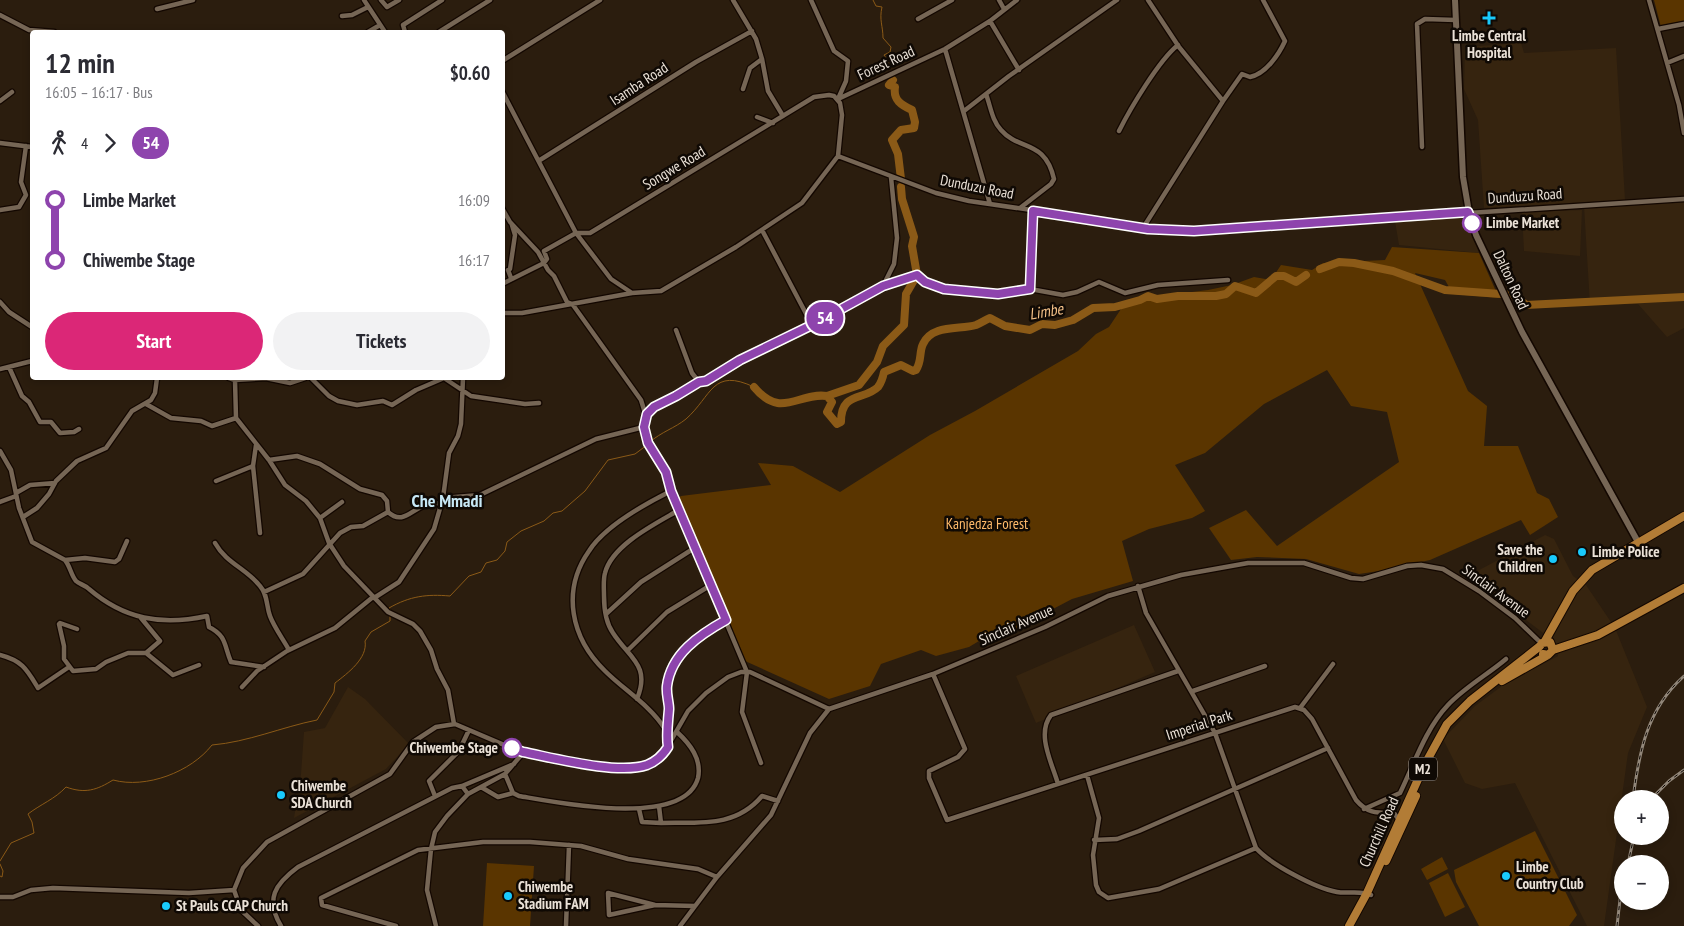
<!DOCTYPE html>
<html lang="en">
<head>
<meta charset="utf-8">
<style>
	body { margin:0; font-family:"PT Sans Narrow",sans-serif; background:#f2f2f3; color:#2b2b33; height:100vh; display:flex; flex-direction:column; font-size:19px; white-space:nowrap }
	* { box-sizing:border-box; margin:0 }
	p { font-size:16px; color:#7c7c81 }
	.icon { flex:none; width:28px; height:28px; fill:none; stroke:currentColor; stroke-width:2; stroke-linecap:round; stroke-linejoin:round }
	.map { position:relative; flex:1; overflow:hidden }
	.side { position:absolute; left:30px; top:30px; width:475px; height:350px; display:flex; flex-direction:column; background:#fff; border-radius:5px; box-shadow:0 2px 8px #0003 }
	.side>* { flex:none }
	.badge { padding:0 10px; border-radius:16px; font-size:18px; line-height:32px }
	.controls { position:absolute; left:1614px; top:790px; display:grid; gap:10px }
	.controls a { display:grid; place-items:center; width:55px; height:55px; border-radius:50%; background:#fff; box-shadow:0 2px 8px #0003; font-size:25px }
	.map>.badge { position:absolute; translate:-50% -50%; box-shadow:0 0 0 2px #fff }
	.legs { display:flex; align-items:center; gap:8px; height:55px; padding:0 15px; font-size:16px }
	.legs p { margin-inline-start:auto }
	.overview { display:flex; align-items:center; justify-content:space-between; height:85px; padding:0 15px }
	h1 { font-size:28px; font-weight:600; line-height:38px }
	.primary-button { display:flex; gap:10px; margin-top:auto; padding:10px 15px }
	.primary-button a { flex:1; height:58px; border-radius:30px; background:#db2777; color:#fff; font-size:20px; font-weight:600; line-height:58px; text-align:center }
	.primary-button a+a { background:#f2f2f3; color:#2b2b33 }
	ul { padding:0 15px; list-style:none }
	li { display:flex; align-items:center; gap:18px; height:60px; font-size:19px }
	li i { display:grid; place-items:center; width:8px; height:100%; margin:0 6px; background:currentColor }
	li i::after { content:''; width:12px; height:12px; margin:-6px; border:4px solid; border-radius:50%; background:#fff }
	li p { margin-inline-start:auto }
	li:first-child i { background:linear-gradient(#0000 50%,currentColor 0) }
	li:last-child i { background:linear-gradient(currentColor 50%,#0000 0) }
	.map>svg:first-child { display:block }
	.built { fill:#36240f }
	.green { fill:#5a3500 }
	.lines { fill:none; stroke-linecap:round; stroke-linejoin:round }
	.stream { stroke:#8b5a17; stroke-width:1 }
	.river { stroke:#8b5a17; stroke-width:8 }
	.minor-casing { stroke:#130700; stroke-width:7 }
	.secondary-casing { stroke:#130700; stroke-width:9 }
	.trunk-casing { stroke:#130700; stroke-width:10 }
	.minor { stroke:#766655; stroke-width:4.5 }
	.secondary { stroke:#766655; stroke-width:6 }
	.trunk { stroke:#b27c36; stroke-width:8 }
	.rail-casing { stroke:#92877a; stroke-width:3 }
	.rail { stroke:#0f0904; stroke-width:1; stroke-dasharray:4; stroke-linecap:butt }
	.line-1-casing { stroke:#fff; stroke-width:11 }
	.line-1 { stroke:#8e44ad; stroke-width:8 }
	.poi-dot { fill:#19cafc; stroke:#0f0904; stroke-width:2 }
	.stop-1-dot { fill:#fff; stroke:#8e44ad; stroke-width:2.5 }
	.labels { text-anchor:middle; stroke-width:5; stroke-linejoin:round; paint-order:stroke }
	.shield { fill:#0f0904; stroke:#a8a098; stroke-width:1 }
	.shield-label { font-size:14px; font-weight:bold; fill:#eae1d7 }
	.poi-label { font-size:15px; font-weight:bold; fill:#eae1d7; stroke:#0f0904; text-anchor:start }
	.street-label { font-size:15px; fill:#eae1d7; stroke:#0f0904 }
	.stop-label { font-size:15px; font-weight:bold; fill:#eae1d7; stroke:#0f0904; text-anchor:start }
	.park-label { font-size:15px; fill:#feb969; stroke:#0f0904 }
	.water-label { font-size:16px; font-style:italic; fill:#f4c188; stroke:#0f0904 }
	.quarter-label { font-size:18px; font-weight:bold; fill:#c7e8f6; stroke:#0f0904 }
</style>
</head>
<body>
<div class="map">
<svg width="1684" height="926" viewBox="0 0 1684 926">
	<rect width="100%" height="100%" fill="#2b1d0e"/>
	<path class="built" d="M1521,43L1524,53L1616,48L1625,200L1484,208L1478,120L1464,89L1465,47Z
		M1684,202V328L1667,337L1638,304L1590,305L1584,206Z
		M1582,210L1580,256L1524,251L1522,212Z
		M1465,215L1479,253L1399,245L1395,221Z
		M1545,535L1554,539L1573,576L1586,585L1615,628L1647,707L1628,753L1604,926H1587L1515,783L1482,789L1465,783L1443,739L1475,706L1502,686L1558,656L1555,642L1468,576Z
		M1134,625L1155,672L1036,723L1016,676Z
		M348,687L365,699L409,744L386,769L294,818L301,774L304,732L325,728Z"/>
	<path class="green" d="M1654,0H1684V22L1661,27Z
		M1392,247L1479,253L1499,298L1453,294L1445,280L1415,273L1468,391L1487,406L1484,446H1518L1537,493L1549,499L1558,517L1530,535L1521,520L1430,560L1379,571L1359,574L1306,559L1257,557L1231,560L1209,528L1246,510L1277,546L1399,462L1387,412L1351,406L1327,370L1264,404L1205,453L1175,465L1205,511L1192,518L1149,529L1122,541L1133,581L1072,599L1015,629L989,635L969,647L936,656L921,650L881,664L870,686L829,699L745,661L676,500L681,496L771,485L758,463L793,466L840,492L930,435L975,411L1078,351L1096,334L1109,327L1127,300L1208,290L1232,285L1254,277L1271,280L1281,265L1312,270L1323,263L1385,260Z
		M1535,831L1577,915L1569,926H1479L1456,882L1454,870Z
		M1442,857L1448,869L1427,880L1421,869Z
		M487,863L534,866L530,926H483Z
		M1448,873L1465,907L1445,917L1429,883Z"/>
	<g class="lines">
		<path class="stream" d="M873,0L876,6L882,7C879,20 883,26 883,38L891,47L890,52L884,55L889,63L886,69L891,68
			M650,442C661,432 675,428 686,419C712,396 712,367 754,387
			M390,610L389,608C410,596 427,594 450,596L469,576L481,572L486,563L497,560L505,551L507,542L521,531L544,521L553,513L562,511L585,491L608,460L635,454L647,445
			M0,861L11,843L34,833L32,822L28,814C41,804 55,799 66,787C85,794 97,790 113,780C146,789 191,772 212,745C248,742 282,727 317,720L334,692L335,683C348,673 368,658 365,641L371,632L390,621V614
			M0,864L3,871L2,877L0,876"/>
		<path class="river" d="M893,80L889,85L895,87C893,100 901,105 912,110L915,122L914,128L901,130L892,140L898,154L901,179
			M1320,269L1339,262L1354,263L1393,271L1445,290L1515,295L1526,305L1684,297
			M754,387C781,420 798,392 827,396L832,402L827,412L837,424L841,422C841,391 864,401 878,387C881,383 883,377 884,372L901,365L913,371L916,370C922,361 919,352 923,344C932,324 960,330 976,325C981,323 985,320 990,318L1005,326L1030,330L1042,324L1055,325L1073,320L1093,308L1115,307L1140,300L1148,296L1157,299L1178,296H1216L1226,294L1235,286L1256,293L1276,276H1284L1296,282L1306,275
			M827,396L859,385L877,362L883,346L904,325L906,294L917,275L912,246L914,237L902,199L901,187"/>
		<defs>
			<path id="minor" d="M364,0L385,32
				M381,0L387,7L399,0
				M733,0L756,39L762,59L768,91L783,116
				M811,0L834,51L848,61L846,81L838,99
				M999,0L1004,9
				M1649,0L1679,105L1684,133
				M157,9L193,0
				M0,15L29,30L54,32
				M342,16L352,15L368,7
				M918,19L952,0
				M990,21L1019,70
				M1658,29L1684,24
				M368,32L380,25
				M405,32L403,25L442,0
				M439,32L490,0
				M945,49L990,204
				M502,61L600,0
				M1667,63L1684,56
				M743,89L750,68L762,59
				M502,91L576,233L611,279L632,293
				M986,94C991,108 992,120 1001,130C1019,151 1045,139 1054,179L1051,184L1020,208
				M838,99L945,49L990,21L1017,0
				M0,101L12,92
				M1223,101L1242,74L1250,77C1266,74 1279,54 1285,41L1263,0
				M964,111L1009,76L1117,0
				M757,117L773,123
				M1119,131C1130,109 1159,60 1178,45
				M0,143L32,147
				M1422,147L1417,24L1425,19L1456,20
				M838,156L936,193L969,201L1168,230L1195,231L1684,199
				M540,160L696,62L752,31
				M502,208L510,222L538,252L548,270L554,276L567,302L573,305L641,400L646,416L644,427L649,443L666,472L671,491L747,672L742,712L761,763
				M0,210L19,207L26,195L21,182L26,146
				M1143,228L1223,101L1179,47L1148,0
				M762,230L812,325
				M511,278L508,270L510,269L515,235L512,225
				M502,284L544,263L547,259L544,251L576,233H590L814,97L829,95L834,96L840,103L842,115L838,156L802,203L736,247L661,291L632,293L522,313H502
				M883,286L917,275L925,282L944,289L998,294L1030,289L1063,295L1077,292L1099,282L1125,293L1158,285L1228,280
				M1030,289L1033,211
				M0,302L9,312L32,327
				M676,330L692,373L699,382
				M9,367L22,396L29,402L40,422H51L60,433L74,432L79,429
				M0,369L32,361
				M229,378L235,380L266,378L290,383L305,378
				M311,378L329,396L338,401L357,405L383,401L392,405L416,390L444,378
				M444,378L471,396L525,404L539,403
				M235,380L236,418L269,460L285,485L306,501L320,518L329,543L344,566L388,612L413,624L420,631L431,650L437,669L448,690L454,724
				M146,404L171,418L201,421L212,426L236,418
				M646,416L656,405L676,396L699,382L706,381L740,360L812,325L883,286L894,264L897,238L891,177
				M256,445L253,466L260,533
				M0,451L11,470L19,508L32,542L65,560L85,558L115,562L119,559L127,541
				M269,460L297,456L320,464L360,489L382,495L387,501L388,512C401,524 409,513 421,507C427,504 435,503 441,503
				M216,481L253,466
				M16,493L30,485L55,483
				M443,498L480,495L596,439L644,427
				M0,502L16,496
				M23,517L37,508L49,494L56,481L77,461L106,448L132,411L151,400L155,393L157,378
				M320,518L342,502
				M215,543C226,563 247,569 260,586C268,595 266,605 270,616C274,627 283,639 289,650
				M65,560C70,566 71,575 76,581C79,584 85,585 89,589C124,619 161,626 207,616L209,627C227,636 224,646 231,662L264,667
				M1138,586L1146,613L1215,733L1256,848C1270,864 1315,888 1337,892C1347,894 1361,890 1371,895
				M264,592L303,574L340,533L351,527L363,526L388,512
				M374,598L399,582L434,529L443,498L449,453L458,436L461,424L463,378
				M606,614L641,582L696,547
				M141,618L160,641L146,653
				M77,629L60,623L59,624L64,646V659L73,671L96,669L106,662L128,653H146L173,675L199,665
				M627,651L667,612L711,585
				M0,655C23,661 27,670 38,688L69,667
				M933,674L965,749L958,757L929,771V778L947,820L1295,707L1304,710L1312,719L1356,800C1368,814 1377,813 1394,813L1399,820
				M242,687L257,671L287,651L335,628L373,597
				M1193,691L1265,666
				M637,699C651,665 629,658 613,633C606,623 604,608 604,596C604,589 603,580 605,573C612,545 655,524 679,510
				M1300,708L1333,664
				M666,730C668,715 666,703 667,688C669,655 700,635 726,620
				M668,747C667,742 667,734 665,729C650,705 624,690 605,671C571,638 561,591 589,551C604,527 645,504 671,491
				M505,774L513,793L519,796C555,802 684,829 698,778C702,759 690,744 677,732
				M1087,775L1099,818L1093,855L1096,885L1099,892L1108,898L1159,889L1256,848
				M1058,784C1052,763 1036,734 1051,715L1178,671
				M462,786L514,764
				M481,787L498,797L513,793
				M435,796L429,781L459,751L469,730
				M639,809L642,822L661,823L659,806
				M1364,809L1400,793C1414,764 1426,728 1448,705C1465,687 1487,675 1506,659
				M661,823C700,822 735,828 762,796L778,801
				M1094,840L1117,839L1139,831L1328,748
				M0,897H13L31,890L53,888L189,893L234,890
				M655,905L609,915L608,893L655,905L695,906
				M258,926L241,910L234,890L243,868L267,842L390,774L413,742L436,727L455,724L523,753L605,766H643L658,759L665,751L688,711L706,693L728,677L741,672H750L829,709L933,674L1045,627L1108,596L1181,575L1248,563H1304L1351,578L1363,579L1407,566L1421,565L1443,569L1479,591L1515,618L1541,643
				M281,926C265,899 275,884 298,867L452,788L462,786L468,794
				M396,926L322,905L321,898L418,850L483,842H530L581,846L628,859L698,869L717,877
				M436,926L427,890L431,849L435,832L447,816L468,794L505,774L523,753
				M566,926L569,845
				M680,926L717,877L771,815L810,733L829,709"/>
			<path id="secondary" d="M1455,0L1463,177L1469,212L1476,235L1522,332L1638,542"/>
			<path id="trunk" d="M1545,641L1573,591L1592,570L1684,516
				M1542,643L1550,642L1553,650
				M1543,654L1548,655L1553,650L1598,635L1684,588
				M1502,681L1548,655
				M1386,861L1416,796
				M1349,926L1367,893L1424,766L1447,724L1470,701L1540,646"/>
		</defs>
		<use href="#minor" class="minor-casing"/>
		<use href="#secondary" class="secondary-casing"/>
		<use href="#trunk" class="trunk-casing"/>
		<use href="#minor" class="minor"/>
		<use href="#secondary" class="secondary"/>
		<use href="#trunk" class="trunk"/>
		<defs>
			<path id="rail" d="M1633,799C1639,752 1647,709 1684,676
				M1651,799L1669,781L1684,770
				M1628,864L1634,836
				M1617,926L1622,882"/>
		</defs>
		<use href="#rail" class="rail-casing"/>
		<use href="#rail" class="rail"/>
	</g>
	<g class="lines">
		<defs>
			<path id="line-1" d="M512,748L523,752C554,758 618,775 647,765C657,761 663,755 668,747C666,734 668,723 669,709C669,702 666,694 667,686C671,654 699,635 726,620L671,491L666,472L648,443L644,427L647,414L654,407L676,396L699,382L706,381L740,360L812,325L883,286L917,275L925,282L944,289L998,294L1030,289L1033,211L1148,229L1194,231L1468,212L1472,223"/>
		</defs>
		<use href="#line-1" class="line-1-casing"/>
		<use href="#line-1" class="line-1"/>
	</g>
	<g class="poi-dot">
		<path d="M1486.5 10.5h5v5h5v5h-5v5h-5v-5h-5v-5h5z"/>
		<circle cx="1582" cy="552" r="5"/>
		<circle cx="1553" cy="559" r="5"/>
		<circle cx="281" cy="795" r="5"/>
		<circle cx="1506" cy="876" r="5"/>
		<circle cx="508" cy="896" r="5"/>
		<circle cx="166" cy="906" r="5"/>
	</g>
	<g class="stop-1-dot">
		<circle cx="1472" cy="223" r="9"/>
		<circle cx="512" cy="748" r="9"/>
	</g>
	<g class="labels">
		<rect class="shield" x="1409" y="757.5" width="28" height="23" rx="4"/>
		<g class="shield-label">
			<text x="1423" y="774">M2</text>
		</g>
		<g class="poi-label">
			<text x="1489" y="41" text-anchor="middle">Limbe Central<tspan x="1489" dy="17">Hospital</tspan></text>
			<text x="1543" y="555" text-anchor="end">Save the<tspan x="1543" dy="17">Children</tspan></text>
			<text x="1592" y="557">Limbe Police</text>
			<text x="291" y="791">Chiwembe<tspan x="291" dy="17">SDA Church</tspan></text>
			<text x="1516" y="872">Limbe<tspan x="1516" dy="17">Country Club</tspan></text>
			<text x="518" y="892">Chiwembe<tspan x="518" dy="17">Stadium FAM</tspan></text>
			<text x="176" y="911">St Pauls CCAP Church</text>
		</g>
		<g class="street-label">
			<text transform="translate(886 63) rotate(-25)" y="5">Forest Road</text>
			<text transform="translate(639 84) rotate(-33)" y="5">Isamba Road</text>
			<text transform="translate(674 168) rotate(-31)" y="5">Songwe Road</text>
			<text transform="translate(977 187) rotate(11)" y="5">Dunduzu Road</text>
			<text transform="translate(1525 196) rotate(-4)" y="5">Dunduzu Road</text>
			<text transform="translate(1511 280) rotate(65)" y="5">Dalton Road</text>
			<text transform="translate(1496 591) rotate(36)" y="5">Sinclair Avenue</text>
			<text transform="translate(1016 625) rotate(-24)" y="5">Sinclair Avenue</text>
			<text transform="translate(1199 725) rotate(-18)" y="5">Imperial Park</text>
			<text transform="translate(1379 832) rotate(-66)" y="5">Churchill Road</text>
		</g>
		<g class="stop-label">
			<text x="1486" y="228">Limbe Market</text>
			<text x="498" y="753" text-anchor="end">Chiwembe Stage</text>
		</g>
		<g class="park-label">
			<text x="987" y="529">Kanjedza Forest</text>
		</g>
		<g class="water-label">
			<text transform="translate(1046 311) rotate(-10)" y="6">Limbe</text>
		</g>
		<g class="quarter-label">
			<text x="447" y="507">Che Mmadi</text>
		</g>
	</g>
</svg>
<div class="controls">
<a>+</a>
<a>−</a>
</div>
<b class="badge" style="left:825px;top:318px;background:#8e44ad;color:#fff">54</b>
<section class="side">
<div class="overview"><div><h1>12 min</h1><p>16:05 – 16:17 · Bus</p></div><b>$0.60</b></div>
<div class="legs"><svg class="icon" aria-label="walk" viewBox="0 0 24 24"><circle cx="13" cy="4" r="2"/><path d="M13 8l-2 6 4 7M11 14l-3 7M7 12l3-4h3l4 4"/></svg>4<svg class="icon" aria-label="forward" viewBox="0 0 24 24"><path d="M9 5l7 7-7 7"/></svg><b class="badge" style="background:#8e44ad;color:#fff">54</b></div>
<ul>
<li><i style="color:#8e44ad"></i><b>Limbe Market</b><p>16:09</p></li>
<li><i style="color:#8e44ad"></i><b>Chiwembe Stage</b><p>16:17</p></li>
</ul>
<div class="primary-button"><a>Start</a><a>Tickets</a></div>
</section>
</div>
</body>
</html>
